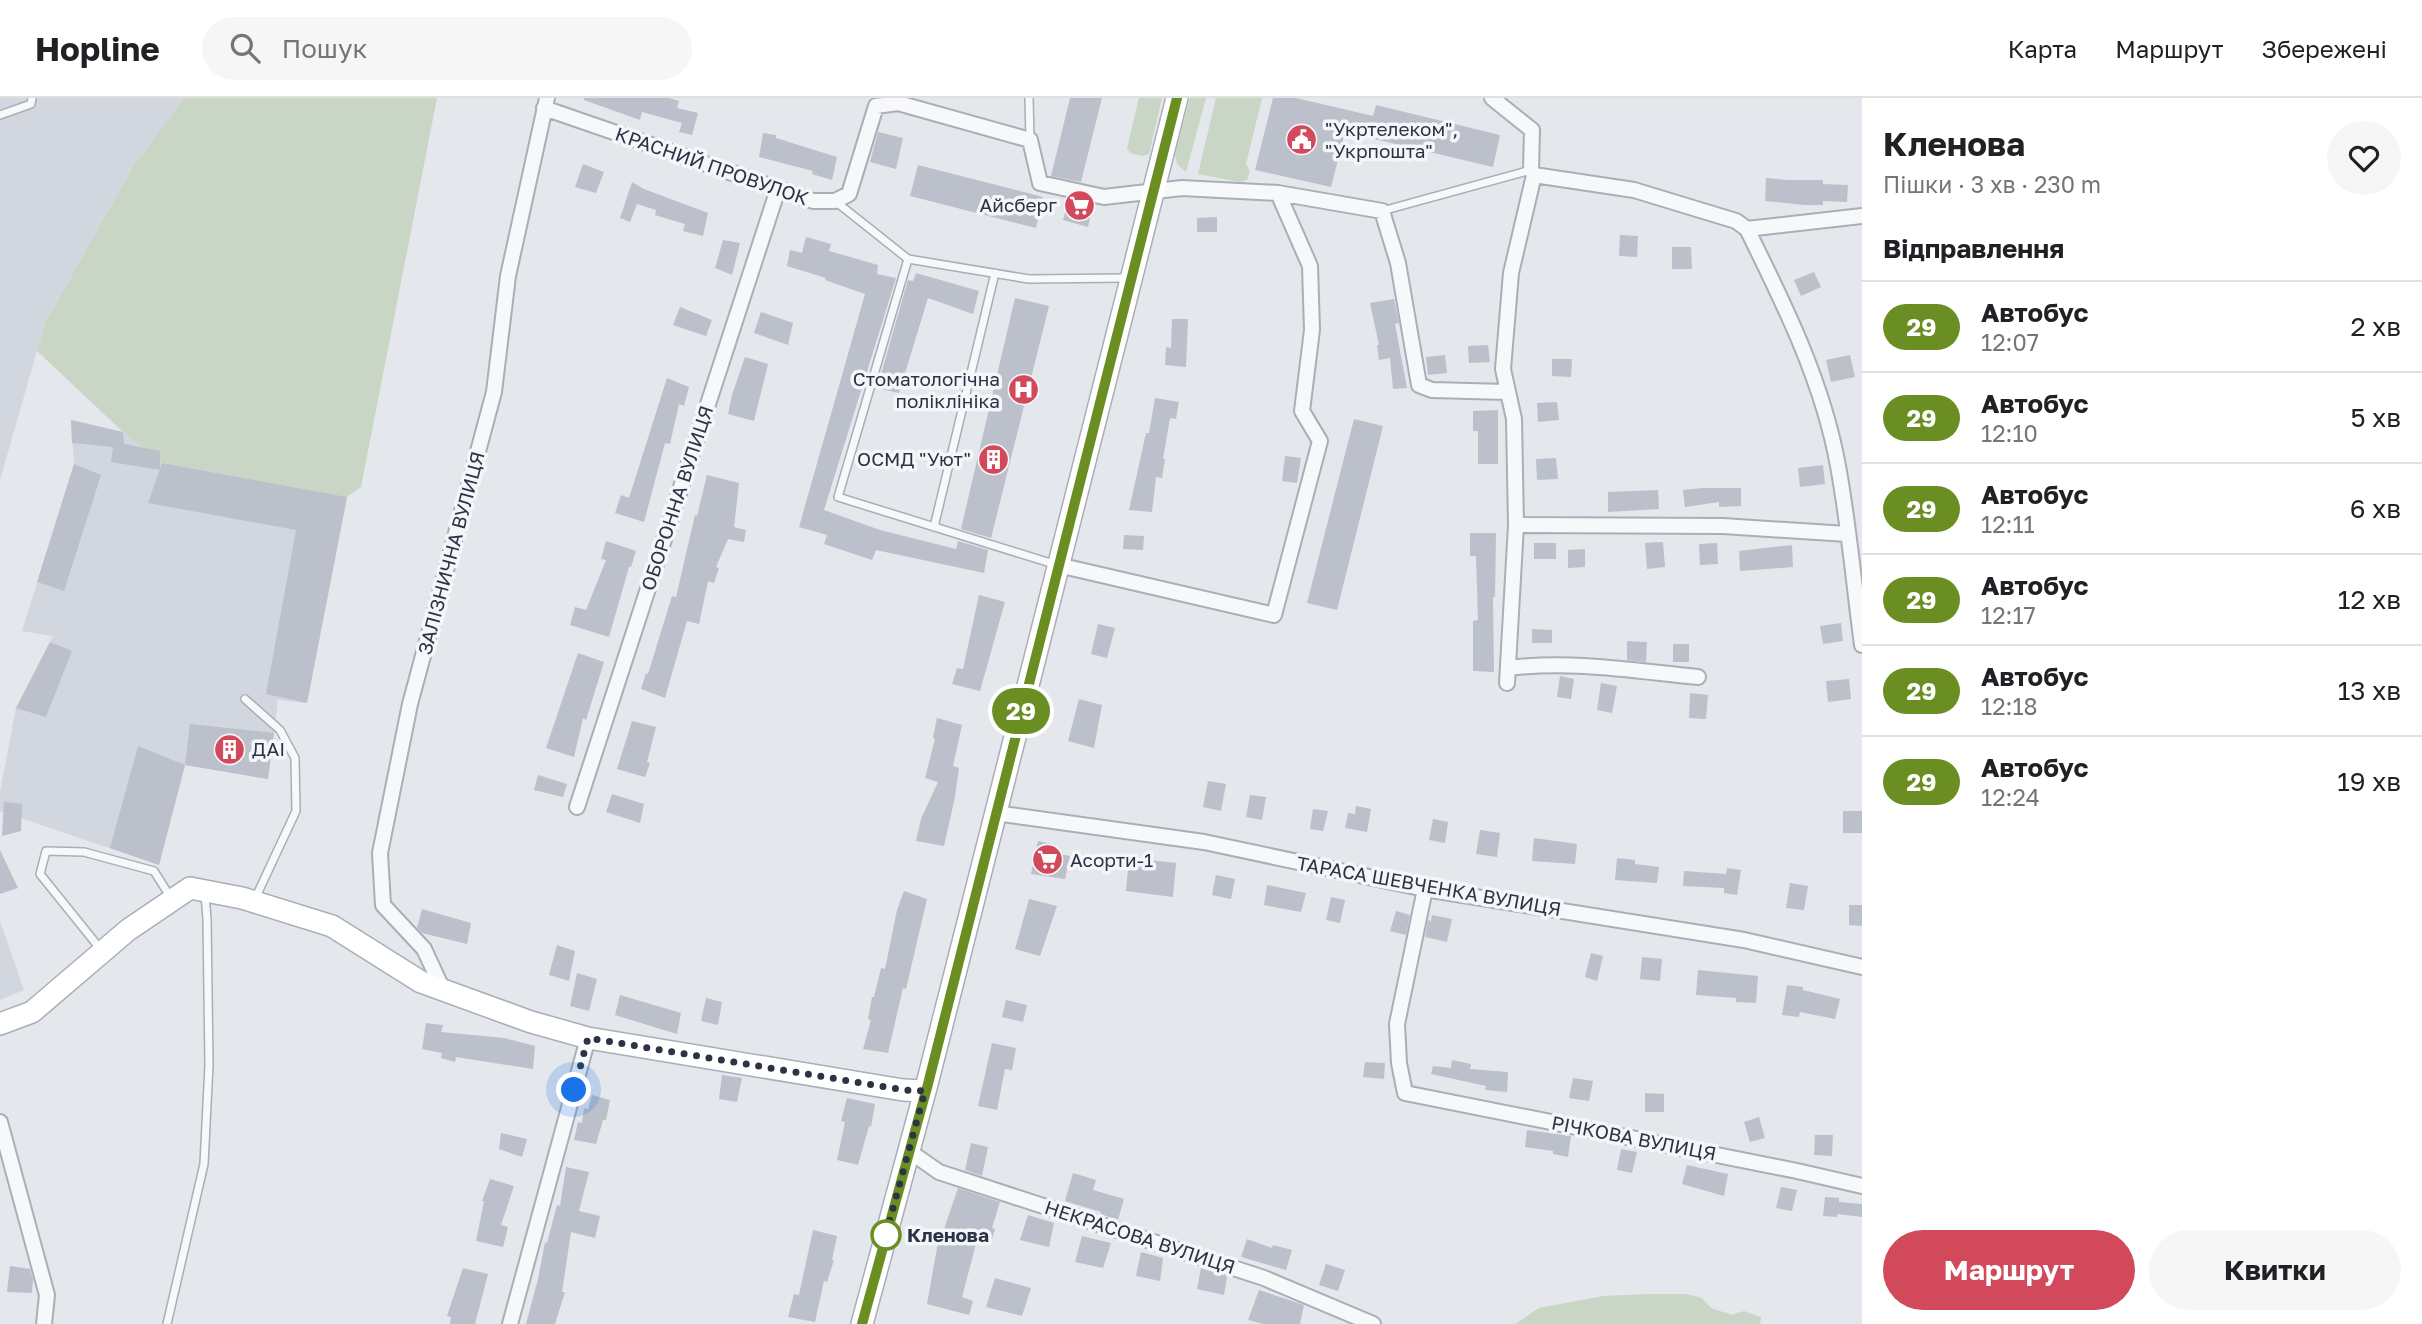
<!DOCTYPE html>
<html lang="uk">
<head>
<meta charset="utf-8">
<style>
	body { margin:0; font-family:"Golos Text",sans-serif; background:#f6f6f6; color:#202124; height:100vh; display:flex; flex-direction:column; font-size:26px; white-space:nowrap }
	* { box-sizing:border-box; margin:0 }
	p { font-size:23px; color:#757577 }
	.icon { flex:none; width:38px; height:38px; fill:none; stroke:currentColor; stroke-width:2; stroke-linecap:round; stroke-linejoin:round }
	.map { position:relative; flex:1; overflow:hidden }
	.panel { display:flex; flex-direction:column; background:#fff; width:560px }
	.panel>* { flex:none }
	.badge { padding:0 14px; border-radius:23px; font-size:24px; line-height:46px }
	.you { position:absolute; width:35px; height:35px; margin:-18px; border:5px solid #fff; border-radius:50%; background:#1a73e8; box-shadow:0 0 0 10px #1a73e833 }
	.map>.badge { position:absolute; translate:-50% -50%; box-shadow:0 0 0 4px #fff }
	h2 { padding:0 21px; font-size:26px; line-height:63px }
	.round { display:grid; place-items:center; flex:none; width:74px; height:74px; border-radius:37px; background:#f6f6f6 }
	.summary { display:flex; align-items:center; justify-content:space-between; height:119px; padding:0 21px }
	h1 { font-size:33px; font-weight:700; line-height:52px }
	.action { display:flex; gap:14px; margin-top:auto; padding:14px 21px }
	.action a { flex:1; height:80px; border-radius:42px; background:#d1495b; color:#fff; font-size:28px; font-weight:700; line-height:80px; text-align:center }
	.action a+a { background:#f6f6f6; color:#202124 }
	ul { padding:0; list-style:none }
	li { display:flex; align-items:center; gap:21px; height:91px; padding:0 21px; border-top:2px solid #e0e0e0 }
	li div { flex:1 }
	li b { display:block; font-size:26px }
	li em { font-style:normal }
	li .badge { min-width:77px; font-weight:700; text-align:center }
	header { display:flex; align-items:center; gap:42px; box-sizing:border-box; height:98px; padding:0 35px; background:#fff; border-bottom:2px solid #e0e0e0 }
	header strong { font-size:33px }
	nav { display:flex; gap:38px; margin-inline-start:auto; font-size:24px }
	.search { width:490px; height:63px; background:#f6f6f6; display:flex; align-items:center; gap:18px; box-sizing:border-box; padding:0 24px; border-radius:38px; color:#757577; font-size:26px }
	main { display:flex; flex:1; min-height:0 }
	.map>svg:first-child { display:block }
	.built { fill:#d2d6de }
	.green { fill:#c9d6c5 }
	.building { fill:#bbc0ca }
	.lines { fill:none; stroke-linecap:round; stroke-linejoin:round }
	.lane-casing { stroke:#a9aeb7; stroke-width:10 }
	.street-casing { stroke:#a9aeb7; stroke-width:18 }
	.secondary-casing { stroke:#a9aeb7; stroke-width:24 }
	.lane { stroke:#f7f8fa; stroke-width:7 }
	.street { stroke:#f7f8fa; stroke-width:14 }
	.secondary { stroke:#fff; stroke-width:21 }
	.line-casing { stroke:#fff; stroke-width:16 }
	.line { stroke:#6b8e23; stroke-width:10 }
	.walk { stroke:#2b3445; stroke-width:7; stroke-dasharray:0 12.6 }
	.stop-dot { fill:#fff; stroke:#6b8e23; stroke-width:3.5 }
	.labels { text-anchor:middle; stroke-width:7; stroke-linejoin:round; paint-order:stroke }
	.poi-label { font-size:19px; fill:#2b3445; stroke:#f4f6f9; text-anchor:start }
	.street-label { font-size:19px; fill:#2b3445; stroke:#f4f6f9 }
	.stop-label { font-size:19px; font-weight:bold; fill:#2b3445; stroke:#f4f6f9; text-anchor:start }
</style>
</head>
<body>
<header>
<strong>Hopline</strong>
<div class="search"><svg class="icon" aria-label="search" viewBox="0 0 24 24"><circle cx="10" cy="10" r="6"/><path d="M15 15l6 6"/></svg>Пошук</div>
<nav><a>Карта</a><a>Маршрут</a><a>Збережені</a></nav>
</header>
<main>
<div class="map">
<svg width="1862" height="1226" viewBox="0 0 1862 1226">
	<rect width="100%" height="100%" fill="#e4e7ec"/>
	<path class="built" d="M0,0H184L134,67L45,225L0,382Z
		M71,322L123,334L162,365L347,399L307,605L278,602L268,681L185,667L159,767L0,713V694L16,610L53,538L22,533L74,367Z
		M0,823L24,892L0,902Z"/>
	<path class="green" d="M184,0H437L361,389L347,399L162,365L123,334L37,253L45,225L134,67Z
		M1139,0H1162L1149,56L1142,58L1130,55L1127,50Z
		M1190,0H1206L1186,74L1177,66L1175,57Z
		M1216,0H1262L1246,66L1250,73L1247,82L1240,84L1198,76Z
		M1648,1196H1686L1702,1200L1711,1210L1732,1217L1744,1213L1761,1219L1760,1226H1515L1539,1210L1603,1198Z"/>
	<path class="building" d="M584,0H669L679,3L677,10L698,15L692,37L679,34L682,25L642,14L640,22L584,2Z
		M1070,0H1102L1081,84L1051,78Z
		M1273,0H1296L1373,18L1376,7L1500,37L1493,69L1345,34L1331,89L1255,72Z
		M878,34L903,40L896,71L870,64Z
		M763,35L776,37V40L837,59L832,82L812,76L813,73L759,59Z
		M583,66L604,74L596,95L575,89Z
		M918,67L1043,99L1036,130L910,98Z
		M1766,80L1787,82H1823V86L1848,87L1847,104L1823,103V107H1804L1765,103Z
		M632,84L644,91L708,115L703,138L683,133L685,126L655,117L656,112L637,106L630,124L620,120Z
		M1069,101L1093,107L1088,129L1063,122Z
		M1217,119V134H1197V120Z
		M1620,137L1638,138L1637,159L1619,158Z
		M806,139L831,146L829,153L878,167L877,176L896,180L824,412L880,432L956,451L958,443L988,452L984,475L876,452L872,462L824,446L827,437L799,429L865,196L825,182L826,180L787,168L790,152L802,155Z
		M723,142L740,145L732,177L715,170Z
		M1672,149H1691L1692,171H1672Z
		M1814,174L1821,189L1801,198L1794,182Z
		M916,175L979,193L973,216L928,200L899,295L877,290L908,182L913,183Z
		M1015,200L1049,208L991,440L961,431Z
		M1394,201L1399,225L1395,226L1407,290L1393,291L1390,260L1379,262L1377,247H1379L1370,205Z
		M680,209L712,222L706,238L673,227Z
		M761,214L793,225L788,247L754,235Z
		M1172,221H1188L1186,269L1165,267L1166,249L1171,250Z
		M1488,247L1490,264L1469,265L1468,248Z
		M1445,257L1447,275L1428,277L1426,259Z
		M1850,257L1855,279L1831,284L1826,262Z
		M745,259L768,266L754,323L728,316L732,297Z
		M1552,261H1572L1571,279L1552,278Z
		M667,280L689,289L684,308L679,306L670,346L665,345L644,424L615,415L621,397L629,400Z
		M1155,300L1179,304L1176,321L1170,320L1163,361H1165L1162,380L1156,379L1152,414L1129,412L1146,335H1149Z
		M1557,304L1559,322L1538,324L1537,305Z
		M1498,312V366H1478V333H1473V313Z
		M1354,321L1383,328L1337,512L1307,505Z
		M71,322L123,334L124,346L160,353V372L111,364L113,349L72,345Z
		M1285,358L1301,360L1297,385L1282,383Z
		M1556,360L1558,381L1537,382L1536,361Z
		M162,365L347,399L307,605L266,596L296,432L148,405Z
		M74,366L101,377L64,493L37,484Z
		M1823,367L1825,386L1800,389L1798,370Z
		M707,377L739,385L734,429L746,432L744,444L728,441L716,469L719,470L714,485L708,483L699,526L687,523L665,600L641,591L646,575L648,576L672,498L676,499L695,417L697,418Z
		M1702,390H1741V408L1719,409V404L1685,409L1683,392Z
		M1658,392L1659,411L1608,414V394Z
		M1470,435H1496L1495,499H1493L1494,574L1473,573V523L1478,522L1476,458H1470Z
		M1124,437L1144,438L1143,452L1123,451Z
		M606,443L636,453L631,469H629L609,539L570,527L575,509L586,512L606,462L601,461Z
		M1663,444L1665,469L1647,471L1645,445Z
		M1534,445H1556V461H1534Z
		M1717,445L1718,466L1700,467L1699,446Z
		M1792,447L1793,469L1740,473L1739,453Z
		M1585,451V469L1568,470V452Z
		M979,497L1005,504L980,593L952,586L957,570L963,571Z
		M1841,525L1843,543L1823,546L1820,528Z
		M1098,526L1115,530L1107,560L1091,556Z
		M1532,531L1552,532V545H1532Z
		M1627,543L1647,544L1646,564L1627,562Z
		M50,544L72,553L46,619L16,610Z
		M1673,546H1689V564H1673Z
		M578,555L604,564L586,622L583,620L574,659L546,650Z
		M1560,578L1574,581L1571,601L1557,599Z
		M1849,581L1851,601L1828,604L1826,583Z
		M1601,585L1617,588L1612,615L1597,612Z
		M1690,595L1708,597L1706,621L1689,620Z
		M1079,601L1102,607L1094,650L1068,643Z
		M937,620L962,627L953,668L959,670L955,699L944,748L916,743L921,721L938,684L925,680L935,641L933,640Z
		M632,623L656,629L647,664L650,665L645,679L617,671Z
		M190,626L274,635L268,681L185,667Z
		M138,648L185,667L159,767L110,750Z
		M538,677L567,686L563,699L534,692Z
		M1208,683L1226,686L1221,713L1203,709Z
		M612,696L644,706L640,725L606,714Z
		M1250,697L1266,699L1262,722L1246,719Z
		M4,704L22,706L21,733L2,738Z
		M1356,708L1371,711L1367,734L1345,730L1348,715L1355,716Z
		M1313,711L1328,713L1323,733L1310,731Z
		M1843,713H1862V735H1843Z
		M1433,721L1448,724L1445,745L1429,742Z
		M1480,732L1500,735L1497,759L1476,756Z
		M1534,740L1577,746L1575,766L1532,763Z
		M1038,743L1052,746L1050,754L1070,758L1065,781L1031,776Z
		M0,752L18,790L0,796Z
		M1129,760L1176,765L1173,799L1126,793Z
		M1617,760L1635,762V766L1659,769L1657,785L1615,782Z
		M1727,770L1741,772L1737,797L1724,795V790L1683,788L1684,773L1726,776Z
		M1216,777L1235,781L1231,801L1212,797Z
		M1790,785L1808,788L1804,812L1786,810Z
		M1267,787L1306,795L1301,814L1264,807Z
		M904,793L927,801L906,891L903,890L888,955L863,951L871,922L868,921L872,899H874L881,870L885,871L897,812Z
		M1331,799L1345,802L1340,825L1326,822Z
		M1029,801L1057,808L1040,858L1015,851Z
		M1849,807H1862V828L1849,827Z
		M422,811L471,825L467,846L422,835L417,830Z
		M1396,813L1410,817L1406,837L1390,833Z
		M1432,817L1452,821L1447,844L1425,839L1428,822L1431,823Z
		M557,847L575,853L569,883L549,877Z
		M1591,855L1603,858L1597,883L1585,879Z
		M1642,859L1662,861L1660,883L1640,881Z
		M1698,872L1758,878L1756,905L1736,904V900L1696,897Z
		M577,875L597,881L589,913L570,908Z
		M1787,887L1803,889V892L1840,901L1835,921L1800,914L1799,919L1782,917Z
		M620,897L681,915L677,936L615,917Z
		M706,900L722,904L718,927L701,923Z
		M1006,902L1027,907L1023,924L1002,919Z
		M426,925L443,927L441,934L504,940L535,948L533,971L456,959L455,964L441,960L442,955L422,951Z
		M992,945L1016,950L1012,972L1005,971L997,1012L978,1008Z
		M1452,962L1471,966L1470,971L1508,974L1507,994L1485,992L1486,988L1431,976L1433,968L1451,970Z
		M1365,964L1385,965L1384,981L1363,979Z
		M722,977L742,980L737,1004L719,1001Z
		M1573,980L1593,983L1589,1003L1569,1000Z
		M1645,995L1664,996V1014H1645Z
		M592,997L610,1002L606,1022H603L596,1046L574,1042L578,1024L582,1025L584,1010L588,1011Z
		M847,1000L875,1006L871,1029L869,1028L858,1067L837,1062L845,1024L841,1023Z
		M1759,1019L1765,1040L1750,1044L1744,1024Z
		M1527,1032L1571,1038L1568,1059L1553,1056V1053L1525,1049Z
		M501,1035L527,1041L522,1059L499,1051Z
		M1815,1037H1833L1832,1058L1814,1057Z
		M971,1045L988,1049L982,1078L965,1072Z
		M1621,1051L1637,1054L1632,1075L1617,1072Z
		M1687,1067L1728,1076L1724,1098L1682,1086Z
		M566,1069L589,1074L579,1113L600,1118L595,1140L571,1134L562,1194H565L555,1226H526L538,1181L545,1144L547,1145L557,1107L560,1108Z
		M1073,1075L1096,1082L1093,1092L1124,1101L1118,1122L1100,1116L1101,1114L1065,1103Z
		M490,1081L514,1088L501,1127L508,1129L503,1149L476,1143L484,1103H482Z
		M1781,1089L1797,1092L1792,1113L1776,1110Z
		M958,1090L1000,1104L992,1130L995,1131L991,1144L977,1142L962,1199L973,1203L969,1217L927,1206L940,1133L943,1134Z
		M1825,1099L1839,1100V1104L1862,1106V1119L1838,1116L1837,1119L1823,1118Z
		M1028,1117L1054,1125L1049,1149L1020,1142Z
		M813,1132L837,1138L832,1162H834L827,1184L824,1183L815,1224L788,1219L794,1196L799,1197Z
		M1082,1138L1111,1145L1103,1170L1075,1164Z
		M1247,1141L1272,1150L1273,1147L1292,1152L1286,1172L1241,1159Z
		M1141,1154L1163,1160L1160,1183L1136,1178Z
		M1326,1166L1345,1172L1338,1193L1319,1187Z
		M10,1168L30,1171L33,1181L32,1195L7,1194Z
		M463,1170L488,1176L475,1226H450L451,1219L447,1218Z
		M1201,1170L1227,1178L1224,1197L1197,1191Z
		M995,1180L1031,1190L1022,1218L986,1209Z
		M1259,1192L1304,1207L1300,1226H1263L1248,1222Z"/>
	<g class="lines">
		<defs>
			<path id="lane" d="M1029,0L1030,42
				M0,17L31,6L32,0
				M835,103L908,161L1029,181L1127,180
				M1382,113L1531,72
				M908,161L838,399L1057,467
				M934,429L995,175
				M245,601L280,632L295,660L296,713L254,803
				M102,853L40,776L46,753L84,754L154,773L171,800
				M167,1226L204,1066L209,967L207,821L205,797"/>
			<path id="street" d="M1492,0L1532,32L1531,72L1534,77L1634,92L1736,123L1747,131L1862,118
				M544,10L813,103H835L849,96L876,8L898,5L1030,42L1040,85L1104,99L1182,90L1278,95L1382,113L1398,165L1419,287L1432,292L1507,294
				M1747,131C1784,206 1823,284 1838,368C1849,427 1854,488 1862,547
				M1516,427L1723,428L1847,436
				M1058,467L1274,517L1320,343L1302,313L1312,232L1310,168L1278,95
				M1509,570C1571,562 1636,573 1698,579
				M1507,585L1516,427L1514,321L1503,271L1511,175L1534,77
				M577,709L778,91
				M995,715L1204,744L1425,791L1744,842L1862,869
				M1425,791L1397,926L1399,965L1405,995L1797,1073L1862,1088
				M443,892L424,851L383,807L380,755L410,606L494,294L508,178L547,0
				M0,1024L47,1197L44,1226
				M909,1053L939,1074L1264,1180L1373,1226
				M510,1226L588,940"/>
			<path id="secondary" d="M0,926L32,914L128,832L190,790L242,800L332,828L421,884L531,924L588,940L903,992L925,993
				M862,1226L927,986L1177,0"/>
		</defs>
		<use href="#lane" class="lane-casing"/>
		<use href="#street" class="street-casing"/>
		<use href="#secondary" class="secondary-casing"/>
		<use href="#lane" class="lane"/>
		<use href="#street" class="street"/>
		<use href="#secondary" class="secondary"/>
	</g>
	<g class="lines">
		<defs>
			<path id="line" d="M862,1226L928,986L1177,0"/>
		</defs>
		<use href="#line" class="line-casing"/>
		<use href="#line" class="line"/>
		<path class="walk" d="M574,992L588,940L904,992L925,993L883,1147L886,1137"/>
	</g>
	<defs>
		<symbol id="civic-disc" viewBox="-11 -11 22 22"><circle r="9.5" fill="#d1495b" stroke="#f4f6f9"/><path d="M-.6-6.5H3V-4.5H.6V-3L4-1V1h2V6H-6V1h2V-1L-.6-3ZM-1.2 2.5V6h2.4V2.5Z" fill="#fff"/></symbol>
		<symbol id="supermarket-disc" viewBox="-11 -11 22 22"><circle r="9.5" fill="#d1495b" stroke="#f4f6f9"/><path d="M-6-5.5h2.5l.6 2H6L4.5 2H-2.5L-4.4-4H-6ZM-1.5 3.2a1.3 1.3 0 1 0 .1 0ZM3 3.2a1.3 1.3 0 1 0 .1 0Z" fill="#fff"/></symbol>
		<symbol id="hospital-disc" viewBox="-11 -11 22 22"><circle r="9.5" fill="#d1495b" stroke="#f4f6f9"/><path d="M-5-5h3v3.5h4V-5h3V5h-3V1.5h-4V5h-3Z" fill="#fff"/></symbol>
		<symbol id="building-disc" viewBox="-11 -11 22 22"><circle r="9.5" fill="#d1495b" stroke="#f4f6f9"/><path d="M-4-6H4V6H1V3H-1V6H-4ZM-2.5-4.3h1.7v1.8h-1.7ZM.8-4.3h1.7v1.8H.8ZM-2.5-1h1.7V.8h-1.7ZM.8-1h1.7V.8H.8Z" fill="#fff"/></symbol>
	</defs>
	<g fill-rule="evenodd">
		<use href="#civic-disc" x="1284" y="24" width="35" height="35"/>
		<use href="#supermarket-disc" x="1062" y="90" width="35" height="35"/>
		<use href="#hospital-disc" x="1006" y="274" width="35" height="35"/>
		<use href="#building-disc" x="976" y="344" width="35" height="35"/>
		<use href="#building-disc" x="212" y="634" width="35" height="35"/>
		<use href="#supermarket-disc" x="1030" y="744" width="35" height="35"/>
	</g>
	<circle class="stop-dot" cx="886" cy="1137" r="14"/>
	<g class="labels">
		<g class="poi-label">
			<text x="1325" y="38">"Укртелеком",<tspan x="1325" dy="22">"Укрпошта"</tspan></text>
			<text x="1057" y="114" text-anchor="end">Айсберг</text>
			<text x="1000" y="288" text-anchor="end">Стоматологічна<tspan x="1000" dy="22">поліклініка</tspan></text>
			<text x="971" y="368" text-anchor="end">ОСМД "Уют"</text>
			<text x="252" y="658">ДАІ</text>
			<text x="1070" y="769">Асорти-1</text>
		</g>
		<g class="street-label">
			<text transform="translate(712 68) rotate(19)" y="7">КРАСНИЙ ПРОВУЛОК</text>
			<text transform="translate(677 400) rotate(-72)" y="7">ОБОРОННА ВУЛИЦЯ</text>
			<text transform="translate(451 455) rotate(-75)" y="7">ЗАЛІЗНИЧНА ВУЛИЦЯ</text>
			<text transform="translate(1429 788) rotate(10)" y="7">ТАРАСА ШЕВЧЕНКА ВУЛИЦЯ</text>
			<text transform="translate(1634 1040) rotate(11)" y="7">РІЧКОВА ВУЛИЦЯ</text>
			<text transform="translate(1140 1139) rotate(18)" y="7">НЕКРАСОВА ВУЛИЦЯ</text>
		</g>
		<g class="stop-label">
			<text x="907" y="1144">Кленова</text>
		</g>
	</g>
</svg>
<div class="you" style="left:574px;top:992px"></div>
<b class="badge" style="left:1021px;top:613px;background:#6b8e23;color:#fff">29</b>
</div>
<section class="panel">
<div class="summary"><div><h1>Кленова</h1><p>Пішки · 3 хв · 230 m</p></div><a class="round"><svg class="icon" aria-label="heart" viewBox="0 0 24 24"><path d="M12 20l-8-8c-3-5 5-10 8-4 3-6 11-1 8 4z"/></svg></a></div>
<h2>Відправлення</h2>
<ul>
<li><span class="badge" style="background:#6b8e23;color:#fff">29</span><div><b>Автобус</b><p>12:07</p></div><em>2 хв</em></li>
<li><span class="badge" style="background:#6b8e23;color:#fff">29</span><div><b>Автобус</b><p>12:10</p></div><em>5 хв</em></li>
<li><span class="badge" style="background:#6b8e23;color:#fff">29</span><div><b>Автобус</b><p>12:11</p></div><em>6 хв</em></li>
<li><span class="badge" style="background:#6b8e23;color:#fff">29</span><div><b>Автобус</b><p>12:17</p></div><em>12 хв</em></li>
<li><span class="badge" style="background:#6b8e23;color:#fff">29</span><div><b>Автобус</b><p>12:18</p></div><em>13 хв</em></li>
<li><span class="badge" style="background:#6b8e23;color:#fff">29</span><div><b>Автобус</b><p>12:24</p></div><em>19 хв</em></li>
</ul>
<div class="action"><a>Маршрут</a><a>Квитки</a></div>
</section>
</main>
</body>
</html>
